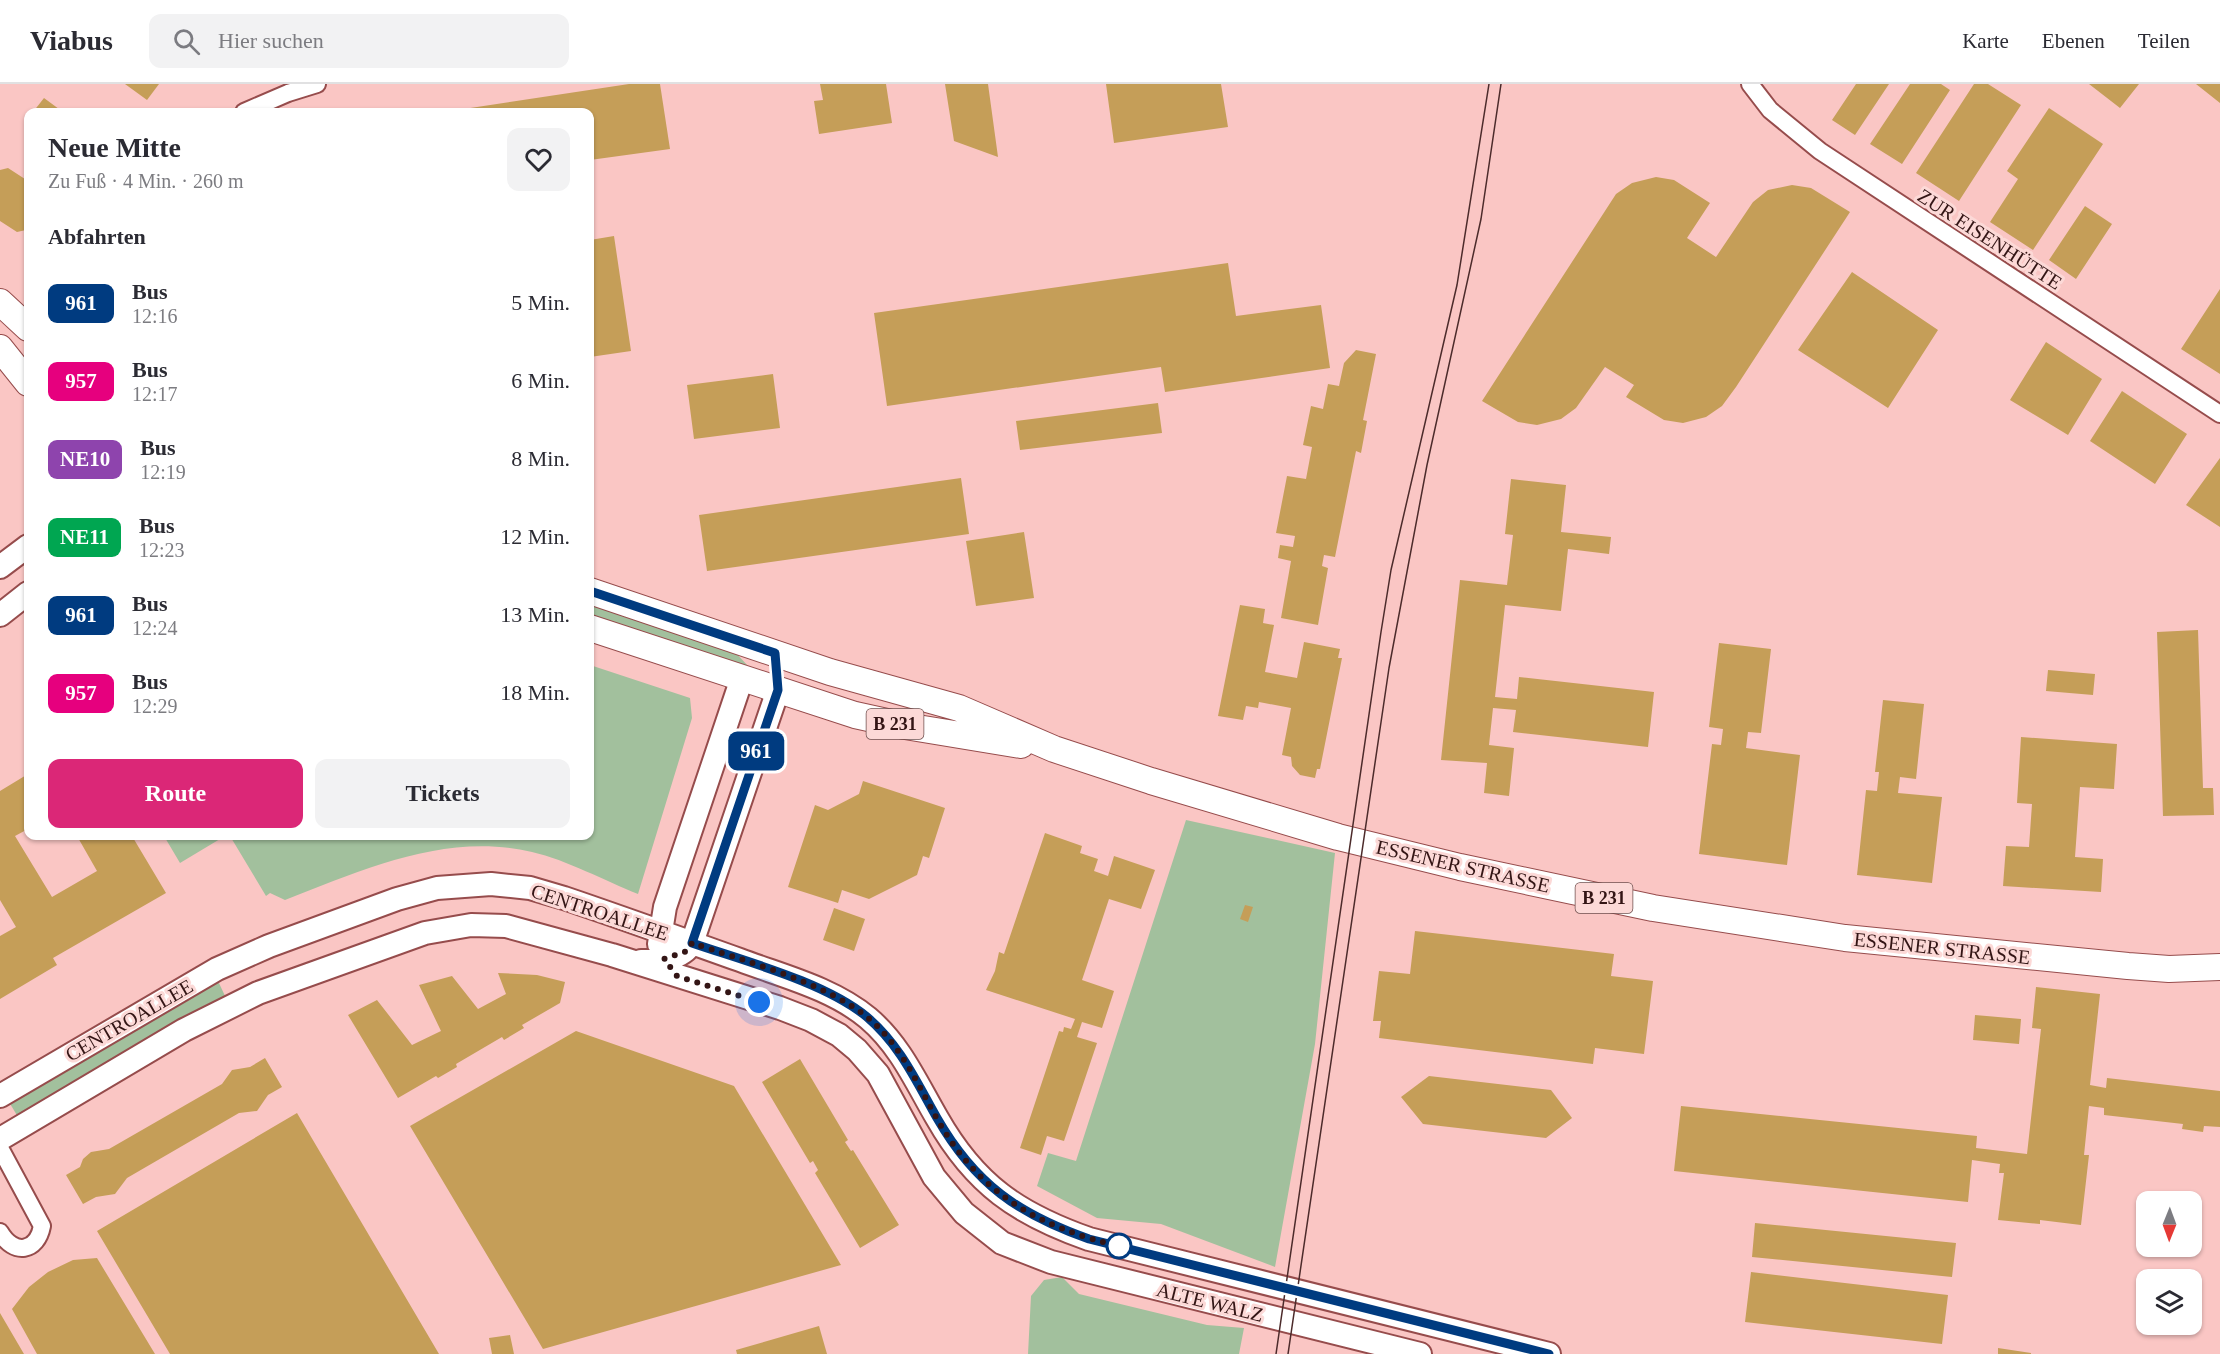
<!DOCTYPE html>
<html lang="de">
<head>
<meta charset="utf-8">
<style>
	body { margin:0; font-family:"Times New Roman",serif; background:#f2f2f3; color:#2b2b33; height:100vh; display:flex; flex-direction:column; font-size:22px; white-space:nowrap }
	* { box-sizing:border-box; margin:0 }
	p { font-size:20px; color:#7c7c81 }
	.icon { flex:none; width:33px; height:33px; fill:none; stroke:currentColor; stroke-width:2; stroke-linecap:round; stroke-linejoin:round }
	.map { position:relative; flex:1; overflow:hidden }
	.drawer { position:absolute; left:24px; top:24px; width:570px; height:732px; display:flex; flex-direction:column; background:#fff; border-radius:12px; box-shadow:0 2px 4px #0004 }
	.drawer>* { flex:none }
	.badge { padding:0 12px; border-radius:9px; font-size:21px; line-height:39px }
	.needle { width:39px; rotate:181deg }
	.tools { position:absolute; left:2136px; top:1107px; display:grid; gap:12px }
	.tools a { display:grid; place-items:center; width:66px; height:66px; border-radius:12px; background:#fff; box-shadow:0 2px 4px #0004; font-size:30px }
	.you { position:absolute; width:30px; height:30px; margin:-15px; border:4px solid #fff; border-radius:50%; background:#1a73e8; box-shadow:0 0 0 9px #1a73e833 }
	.map>.badge { position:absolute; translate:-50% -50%; box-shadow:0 0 0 3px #fff }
	h2 { padding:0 24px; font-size:22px; line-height:54px }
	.round { display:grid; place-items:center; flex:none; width:63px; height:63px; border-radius:12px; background:#f2f2f3 }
	.summary { display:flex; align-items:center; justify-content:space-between; height:102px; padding:0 24px }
	h1 { font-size:28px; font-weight:600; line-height:45px }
	.action { display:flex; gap:12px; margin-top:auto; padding:12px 24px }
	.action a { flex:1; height:69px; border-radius:12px; background:#db2777; color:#fff; font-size:24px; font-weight:600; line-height:69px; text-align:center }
	.action a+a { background:#f2f2f3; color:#2b2b33 }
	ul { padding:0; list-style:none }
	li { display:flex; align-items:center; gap:18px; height:78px; padding:0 24px }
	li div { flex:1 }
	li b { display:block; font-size:22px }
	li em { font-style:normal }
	li .badge { min-width:66px; font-weight:700; text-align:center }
	header { display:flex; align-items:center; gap:36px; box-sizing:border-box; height:84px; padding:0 30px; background:#fff; border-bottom:2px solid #e1e1e2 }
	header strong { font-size:28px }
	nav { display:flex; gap:33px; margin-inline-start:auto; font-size:21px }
	.search { width:420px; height:54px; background:#f2f2f3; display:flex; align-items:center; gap:15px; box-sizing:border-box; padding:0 21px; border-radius:12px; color:#7c7c81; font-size:22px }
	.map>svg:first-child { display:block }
	.green { fill:#a2c09d }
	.building { fill:#c59e58 }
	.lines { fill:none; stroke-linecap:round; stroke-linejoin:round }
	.street-casing { stroke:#964c4c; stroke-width:20 }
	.secondary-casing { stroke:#964c4c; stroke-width:26 }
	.primary-casing { stroke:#964c4c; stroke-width:28 }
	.street { stroke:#fff; stroke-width:16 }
	.secondary { stroke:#fff; stroke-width:22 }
	.primary { stroke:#fff; stroke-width:26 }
	.tram { stroke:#4c2b2b; stroke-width:1.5 }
	.line-casing { stroke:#fff; stroke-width:14 }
	.line { stroke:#003b80; stroke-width:9 }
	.walk { stroke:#331515; stroke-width:6; stroke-dasharray:0 10.8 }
	.stop-dot { fill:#fff; stroke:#003b80; stroke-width:3 }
	.labels { text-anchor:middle; stroke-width:6; stroke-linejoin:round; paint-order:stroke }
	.shield { fill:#fcd9d7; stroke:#6f504f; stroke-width:1.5 }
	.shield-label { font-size:18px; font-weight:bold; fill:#331515 }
	.street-label { font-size:20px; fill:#331515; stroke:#fcd9d7 }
</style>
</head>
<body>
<header>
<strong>Viabus</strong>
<div class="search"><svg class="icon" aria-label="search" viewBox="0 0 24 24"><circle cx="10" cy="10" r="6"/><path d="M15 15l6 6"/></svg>Hier suchen</div>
<nav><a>Karte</a><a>Ebenen</a><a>Teilen</a></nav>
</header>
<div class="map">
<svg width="2220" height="1270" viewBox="0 0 2220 1270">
	<rect width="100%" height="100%" fill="#fac6c4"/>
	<path class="green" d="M590,518L733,566L749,583L590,535Z
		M590,581L690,614L692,634L638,810C605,797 567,776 532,768C446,748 365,785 285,816L270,809L266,812L230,752H590Z
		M1186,736L1335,769L1315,960L1275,1183L1161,1140L1097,1134L1037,1102L1048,1069L1076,1077Z
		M164,752H225L180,779Z
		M218,897L226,914L18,1033L9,1018Z
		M1062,1193L1079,1210L1207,1241L1244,1244L1239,1270H1028L1031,1212L1044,1196Z"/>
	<path class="building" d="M125,0H159L147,16Z
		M629,0H660L670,65L590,76V28H444Z
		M820,0H886L892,39L819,50L814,17L823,16Z
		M945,0H988L998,73L954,57Z
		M1106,0H1221L1228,43L1114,59Z
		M1856,0H1889L1855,51L1832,36Z
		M1910,0H1941L1950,6L1902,80L1870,60Z
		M1974,0H1988L2021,21L1959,117L1916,89Z
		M2089,0H2139L2120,24Z
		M2196,0H2220V19Z
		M44,14L63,28H33Z
		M2049,24L2103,60L2033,166L1990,138L2018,95L2007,87Z
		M8,84L28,97V141L26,146L17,148L0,137V86Z
		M1656,93L1674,96L1710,119L1687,154L1716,173L1753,118L1768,106L1792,101L1811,104L1850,128L1736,303L1722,322L1706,333L1683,339L1664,336L1626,313L1634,301L1605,283L1576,324L1561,335L1537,341L1518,338L1482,317L1616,110L1632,99Z
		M2085,122L2112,140L2076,195L2049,176Z
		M614,152L631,267L590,273V156Z
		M1228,179L1236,232L1321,221L1330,284L1165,308L1161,283L887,322L874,229Z
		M1852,188L1938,246L1888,324L1798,266Z
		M2220,205V290L2181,265Z
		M2046,258L2102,295L2068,351L2010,316Z
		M1356,266L1376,270L1363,336L1367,337L1361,369L1356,367L1335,473L1324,471L1322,482L1328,484L1318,541L1281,534L1291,477L1278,474L1280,461L1293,463L1295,452L1276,449L1287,392L1306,395L1312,363L1303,361L1311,322L1323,325L1328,300L1339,302L1344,279Z
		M773,290L780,344L694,355L687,301Z
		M2122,307L2187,350L2155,400L2090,357Z
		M1158,319L1162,349L1020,366L1016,337Z
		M2220,374V443L2186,421Z
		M961,394L969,450L707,487L699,431Z
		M1511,395L1566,401L1561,448L1611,453L1609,470L1568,465L1561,527L1505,521L1495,613L1517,615L1519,593L1654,608L1648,663L1513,648L1516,626L1493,624L1489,661L1514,664L1509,712L1484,709L1487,679L1441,676L1460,496L1507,501L1513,451L1505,450Z
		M1024,448L1034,514L976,522L966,457Z
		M1240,521L1265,525L1263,539L1274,541L1265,588L1297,594L1304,558L1340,565L1338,574H1342L1320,685H1317L1315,694L1300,691L1292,682L1291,673L1282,671L1291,624L1259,618L1258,624L1246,622L1243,636L1218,632Z
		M2198,546L2203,704H2213L2214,731L2163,732L2157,548Z
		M1719,559L1771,565L1761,649L1748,648L1746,664L1800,671L1787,781L1699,770L1712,660L1721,661L1723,645L1709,643Z
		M2048,586L2095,590L2093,611L2046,607Z
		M1883,616L1924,620L1916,695L1900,693L1898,709L1942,713L1932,799L1857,791L1866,706L1877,707L1879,688H1875Z
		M2021,653L2117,660L2114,705L2080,703L2075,773L2103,775L2101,808L2003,802L2006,762L2029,763L2032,720L2017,719Z
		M28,690V745L15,752L52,813L97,787L77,752H132L166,809L53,874L57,881L0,915V852L16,843L0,816V707Z
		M863,697L945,724L929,774L923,772L917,791L869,815L842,806L838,819L788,803L815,721L828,726L859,710Z
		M1045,749L1082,762L1080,769L1098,775L1094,787L1108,792L1114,772L1155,786L1141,825L1109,815L1082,896L1114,907L1102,944L1082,938L1077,953L1097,959L1064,1057L1047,1052L1041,1071L1020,1064L1059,947L1063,948L1064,943L1071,945L1075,935L986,906L995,887L999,868L1004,870Z
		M1245,821L1253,823L1248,838L1240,835Z
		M834,824L865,835L854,867L823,856Z
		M1415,847L1614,870L1611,892L1653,897L1644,970L1595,964L1593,980L1379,954L1381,937H1373L1379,887L1410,890Z
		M498,889L537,891L565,898L560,919L522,941L524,944L504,956L502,953L456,980L457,983L438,994L436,992L398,1014L348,931L377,916L412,961L441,947L419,901L452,892L478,925L506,910Z
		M2036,903L2100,910L2090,1001L2106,1004L2107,994L2220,1007V1043L2204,1042L2203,1048L2182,1045L2183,1040L2104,1031V1024L2089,1022L2084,1071H2089L2081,1141L2040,1136V1140L1998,1136L2004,1089H1999L2000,1080L1972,1076L1968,1118L1674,1087L1681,1022L1977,1052L1976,1064L2027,1070L2041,945L2032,944Z
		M1975,931L2021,935L2019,960L1973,956Z
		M576,947L734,1002L841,1181L543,1265L410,1042Z
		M265,974L282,1003L268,1011L257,1027L239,1029L127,1094L115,1110L96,1113L83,1120L66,1091L80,1083L83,1075L91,1068L109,1065L222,1000L232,986L250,983Z
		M800,975L848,1056L845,1058L851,1067L853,1066L899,1141L860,1164L815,1089L818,1086L813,1077L810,1079L762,998Z
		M1429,992L1551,1006L1572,1034L1546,1054L1423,1040L1401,1013Z
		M297,1029L307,1046L439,1270H170L97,1147Z
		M1755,1139L1956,1159L1952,1193L1752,1173Z
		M97,1174L155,1270H37L12,1225L29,1203L48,1188L73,1176Z
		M1751,1188L1948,1211L1942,1260L1745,1238Z
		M0,1229L24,1270H0Z
		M819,1242L827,1270H737L736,1266Z
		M510,1251L514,1270H492L489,1254Z
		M1998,1264L2031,1269V1270H1998Z"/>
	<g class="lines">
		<defs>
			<path id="street" d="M1750,0L1770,26L1820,67L2220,330
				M244,28L288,9L317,0
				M0,1064L42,1142C37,1168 14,1172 0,1148"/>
			<path id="secondary" d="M0,483L28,462
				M0,531L28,509
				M659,860L665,823L742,594
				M641,877C659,877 682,876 692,859L778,606
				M0,1012L217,885L269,862L397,815L437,804L491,800L530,804L564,814C623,834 681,855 740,876C782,892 832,904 868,934C900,961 916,998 937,1034C975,1101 1018,1130 1089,1155L1549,1270
				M0,1055L184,946L258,909L425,849L471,841L506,842L612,871L780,924L811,936L839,951L857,966L878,990L934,1093L964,1129L1002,1159L1051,1178L1420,1270"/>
			<path id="primary" d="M0,218L28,244
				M0,264L28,299
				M590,507L830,588L959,624L1054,665L1151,697L1338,753L1460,783L1653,824L1845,854L2128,882L2169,885L2220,883
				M590,544L855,631L905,642L1021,661"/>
		</defs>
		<use href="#street" class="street-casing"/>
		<use href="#secondary" class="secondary-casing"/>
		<use href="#primary" class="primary-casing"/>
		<use href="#street" class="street"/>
		<use href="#secondary" class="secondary"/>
		<use href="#primary" class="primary"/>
		<path class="tram" d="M1276,1270L1381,548L1391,486L1457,201L1489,0
			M1288,1270L1389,584L1427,381L1481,135L1501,0"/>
	</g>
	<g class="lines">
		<defs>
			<path id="line" d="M590,507L775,569L778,606L692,859C744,877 825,898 867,933C900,961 916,997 937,1034C975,1100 1018,1130 1089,1155L1549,1270"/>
		</defs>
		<use href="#line" class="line-casing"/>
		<use href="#line" class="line"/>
		<path class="walk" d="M759,918L677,892L664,875L687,867L692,859C744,877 824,898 867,933C900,960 916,997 936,1033C979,1110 1039,1144 1123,1163L1119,1162"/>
	</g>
	<circle class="stop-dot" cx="1119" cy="1162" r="12"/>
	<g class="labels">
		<g class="shield">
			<rect x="866.5" y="625" width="57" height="30" rx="4.5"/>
			<rect x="1575.5" y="799" width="57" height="30" rx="4.5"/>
		</g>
		<g class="shield-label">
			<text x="895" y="646">B 231</text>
			<text x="1604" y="820">B 231</text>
		</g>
		<g class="street-label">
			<text transform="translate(1990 155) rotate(33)" y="7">ZUR EISENHÜTTE</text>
			<text transform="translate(1463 782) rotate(13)" y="7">ESSENER STRASSE</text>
			<text transform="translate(600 828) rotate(18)" y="7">CENTROALLEE</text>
			<text transform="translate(1942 864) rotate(6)" y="7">ESSENER STRASSE</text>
			<text transform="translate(129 936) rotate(-30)" y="7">CENTROALLEE</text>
			<text transform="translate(1210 1218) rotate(14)" y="7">ALTE WALZ</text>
		</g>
	</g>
</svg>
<div class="tools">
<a><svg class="needle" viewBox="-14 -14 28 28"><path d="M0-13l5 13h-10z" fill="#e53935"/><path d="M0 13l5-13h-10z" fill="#7c7c81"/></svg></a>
<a><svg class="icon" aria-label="layers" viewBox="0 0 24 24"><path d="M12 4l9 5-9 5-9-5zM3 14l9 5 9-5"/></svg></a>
</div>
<div class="you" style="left:759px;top:918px"></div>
<b class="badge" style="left:756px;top:667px;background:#003b80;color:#fff">961</b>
<section class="drawer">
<div class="summary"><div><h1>Neue Mitte</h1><p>Zu Fuß · 4 Min. · 260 m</p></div><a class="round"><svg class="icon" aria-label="heart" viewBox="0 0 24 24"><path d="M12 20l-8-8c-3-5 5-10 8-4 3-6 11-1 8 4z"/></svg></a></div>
<h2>Abfahrten</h2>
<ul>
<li><span class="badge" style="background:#003b80;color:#fff">961</span><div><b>Bus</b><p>12:16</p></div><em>5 Min.</em></li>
<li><span class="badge" style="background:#e6007e;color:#fff">957</span><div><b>Bus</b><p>12:17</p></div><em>6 Min.</em></li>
<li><span class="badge" style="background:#8e44ad;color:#fff">NE10</span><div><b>Bus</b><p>12:19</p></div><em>8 Min.</em></li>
<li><span class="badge" style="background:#00a651;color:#fff">NE11</span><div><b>Bus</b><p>12:23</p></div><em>12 Min.</em></li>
<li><span class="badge" style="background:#003b80;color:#fff">961</span><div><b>Bus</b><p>12:24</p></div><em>13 Min.</em></li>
<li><span class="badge" style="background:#e6007e;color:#fff">957</span><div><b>Bus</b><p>12:29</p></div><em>18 Min.</em></li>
</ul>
<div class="action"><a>Route</a><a>Tickets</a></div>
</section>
</div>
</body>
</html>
